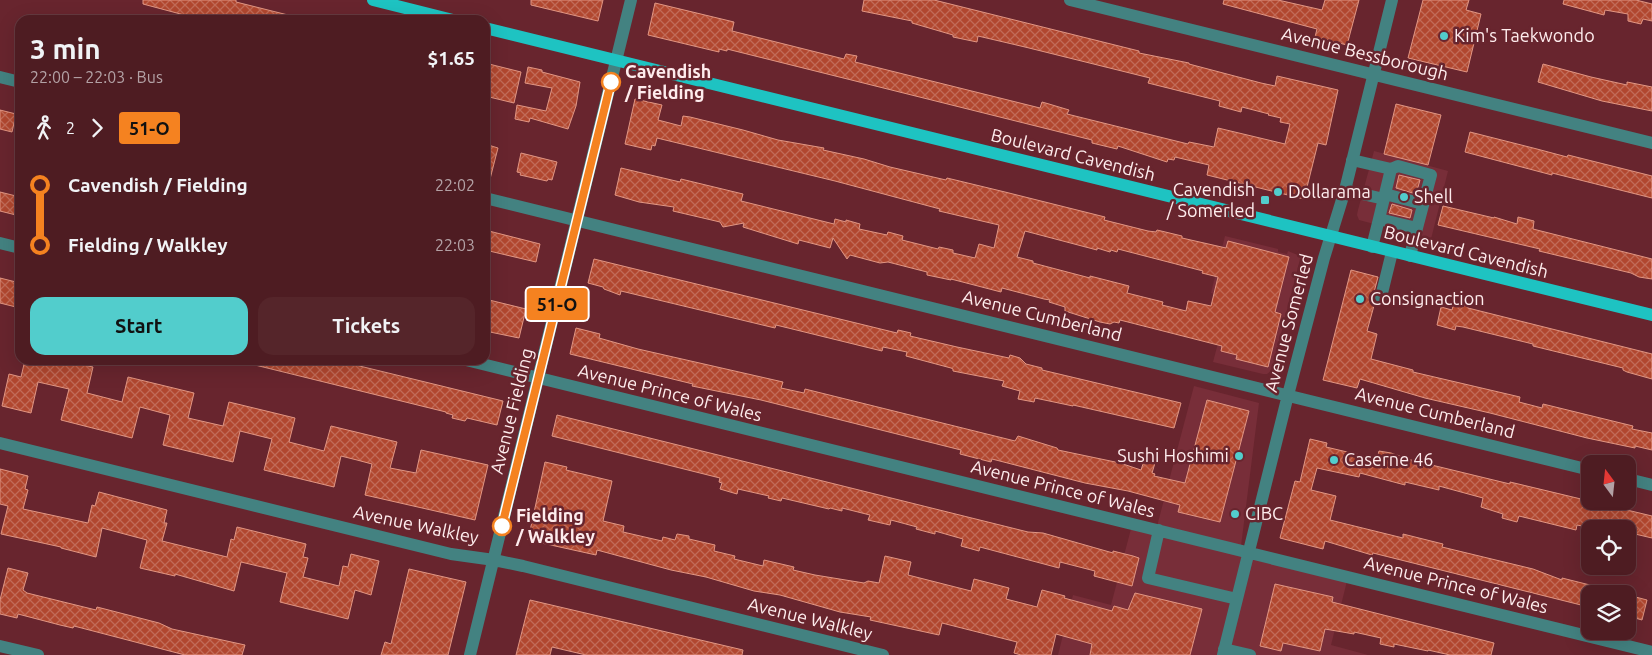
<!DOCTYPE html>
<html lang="en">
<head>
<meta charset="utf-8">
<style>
	body { margin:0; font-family:Ubuntu,sans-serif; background:#55252a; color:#f1f3f6; height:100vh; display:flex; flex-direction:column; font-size:19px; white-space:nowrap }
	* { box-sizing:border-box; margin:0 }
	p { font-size:16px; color:#b3a1a5 }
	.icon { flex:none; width:28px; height:28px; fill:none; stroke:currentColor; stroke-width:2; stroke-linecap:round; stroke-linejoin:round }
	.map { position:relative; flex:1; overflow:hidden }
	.details { position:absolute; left:15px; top:15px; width:475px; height:350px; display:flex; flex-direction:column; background:#4e1c22; border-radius:15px; box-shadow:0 5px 20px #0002,0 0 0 1px #653a40 }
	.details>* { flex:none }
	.badge { padding:0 10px; border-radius:4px; font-size:18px; line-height:32px }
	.needle { width:32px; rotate:345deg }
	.controls { position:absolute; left:1581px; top:455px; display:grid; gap:10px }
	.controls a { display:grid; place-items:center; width:55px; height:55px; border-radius:10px; background:#4e1c22; box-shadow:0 5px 20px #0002,0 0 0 1px #653a40; font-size:25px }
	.map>.badge { position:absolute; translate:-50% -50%; box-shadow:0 0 0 2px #fff }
	.legs { display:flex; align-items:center; gap:8px; height:55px; padding:0 15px; font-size:16px }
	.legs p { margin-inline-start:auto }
	.overview { display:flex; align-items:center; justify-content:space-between; height:85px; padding:0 15px }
	h1 { font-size:28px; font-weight:600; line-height:38px }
	.primary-button { display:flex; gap:10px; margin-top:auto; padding:10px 15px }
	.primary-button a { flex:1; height:58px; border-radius:15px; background:#52cdcc; color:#111; font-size:20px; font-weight:600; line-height:58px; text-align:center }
	.primary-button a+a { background:#55252a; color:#f1f3f6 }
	ul { padding:0 15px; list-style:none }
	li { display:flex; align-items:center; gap:18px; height:60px; font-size:19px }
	li i { display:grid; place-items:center; width:8px; height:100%; margin:0 6px; background:currentColor }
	li i::after { content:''; width:12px; height:12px; margin:-6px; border:4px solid; border-radius:50%; background:#4e1c22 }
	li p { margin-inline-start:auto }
	li:first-child i { background:linear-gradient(#0000 50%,currentColor 0) }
	li:last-child i { background:linear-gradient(currentColor 50%,#0000 0) }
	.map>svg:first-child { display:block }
	.built { fill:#782e39 }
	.building { fill:url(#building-cross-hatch); stroke:#e29683; fill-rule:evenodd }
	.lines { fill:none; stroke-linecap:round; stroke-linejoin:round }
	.minor { stroke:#438281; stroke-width:12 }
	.major { stroke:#1ec3c2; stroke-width:12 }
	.line-1-casing { stroke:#fff; stroke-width:11 }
	.line-1 { stroke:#f58220; stroke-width:8 }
	.poi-dot { fill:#52cdcc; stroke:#68252e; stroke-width:2 }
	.stop-1-dot { fill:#fff; stroke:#f58220; stroke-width:2.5 }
	.labels { text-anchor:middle; stroke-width:5; stroke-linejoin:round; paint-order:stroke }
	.poi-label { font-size:18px; fill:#feeced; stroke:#68252e; text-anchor:start }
	.street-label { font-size:18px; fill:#feeced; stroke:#68252e }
	.stop-label { font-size:18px; font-weight:bold; fill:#feeced; stroke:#68252e; text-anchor:start }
</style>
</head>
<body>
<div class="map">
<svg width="1652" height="655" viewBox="0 0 1652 655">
	<defs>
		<pattern id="building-cross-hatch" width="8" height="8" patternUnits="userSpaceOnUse" patternTransform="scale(1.25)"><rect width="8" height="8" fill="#b1472f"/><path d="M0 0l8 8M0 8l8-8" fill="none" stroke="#c16b58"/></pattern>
	</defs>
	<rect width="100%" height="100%" fill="#68252e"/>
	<path class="built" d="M1374,151L1448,171L1431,239L1359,220L1357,215L1358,210Z
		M1225,236L1278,249V252L1287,254L1288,251L1300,256V259L1273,366L1271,371L1267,374H1263L1213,362L1230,298L1211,293Z
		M1194,386L1259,403L1240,554L1347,581L1331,645L1368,655H1058L1073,595L1111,605L1132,525L1156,530Z"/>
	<path class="building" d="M143,0H236V2L292,16V20H203L143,4Z
		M531,0H603L598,21L531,5Z
		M864,0H934L1139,51V53L1189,63V64L1261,83L1275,86L1277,76L1338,90L1326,145L1318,143L1304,199L1207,175L1209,165L1175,157L1174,160L1168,159L1167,162L1118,146L1117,149L1092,143V140L727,49V51L719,49V52L648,35L655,3L734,22L732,31L844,59L846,54L857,56L855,62L1040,108L1042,102L1049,104L1069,110L1067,114L1188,144L1189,142L1214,147L1218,128L1285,144L1290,124L1280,122L1281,118L1268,115L1269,114L1242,107L1241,112L1219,106L1220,101L1148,83L1150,78L1025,47L978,36L977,42L953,37V35L912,23V21L862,11Z
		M1224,0H1278L1322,10L1325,0H1359L1347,45L1315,37L1317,29L1223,4Z
		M1423,0H1469L1466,10L1481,14L1467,72L1408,58Z
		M1564,0H1636L1652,4V21L1643,19L1641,24L1628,21V14L1605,10L1604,15L1563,4Z
		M485,63L521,72L514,103L485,96Z
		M1543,64L1591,77L1627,85V82L1652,87V111L1602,101L1538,82Z
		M528,67L542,70V72L580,82L576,106L568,129L530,118L529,122L515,119L517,105L546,111L552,88L525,83Z
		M635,99L662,105L658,120L681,126L683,116L690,117L743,130L778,140L824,148L823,150L864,159L890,167L946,180L947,178L1005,192L1105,217L1104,220L1148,231L1156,232L1157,230L1182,236V238L1226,248L1228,241L1289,257L1275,312L1281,314L1268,367L1236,359L1237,355L1221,351L1222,346L1120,320L1119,323L1114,322L1110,324L1100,322L1065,311V307L1049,302L1050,300L1044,299L1002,288L1001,292L951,279V280L927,275V272L888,262L880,263L850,255L847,259L833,238L830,248L799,240L798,244L743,227L744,223L723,227L720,222L673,211L674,207L639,202L615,195L621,168L680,182L681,179L743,194L741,201L834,224L835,219L846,222V220L860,224L859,229L887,235L888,232L903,236L902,240L938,249L939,247L953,250V253L975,258L979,244L994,248L999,225L939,211L940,209L835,181L657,138L655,146L652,145L651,150L625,144ZM1025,231L1097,250V248L1110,252L1111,250L1117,252L1118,249L1203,271L1202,273L1218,277L1211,306L1188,301L1186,311L1162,305L1163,302L1127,293L1129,286L1090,276V278L1033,263V261L1017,257Z
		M1396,104L1441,115L1428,165L1384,154Z
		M0,110L16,114L12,132L0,129Z
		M1470,132L1537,149L1567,157L1568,155L1652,176V198L1552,173V175L1465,152Z
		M485,144L498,148L489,183L485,182Z
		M521,153L557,162L552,180L548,179L547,181L520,175L521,173L517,172Z
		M1399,175L1420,180L1416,194L1396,188Z
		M0,192L20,197V216L0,211Z
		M1392,204L1412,210L1410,218L1389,213Z
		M1443,206L1494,218V217L1517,224L1518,217L1534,221L1533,229L1652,259V279L1639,277L1631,273L1539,251L1540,249L1438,225Z
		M485,230L540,244L536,262L485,250Z
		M594,259L897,333L898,330L911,333L910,336L957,347L1009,358L1010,355L1020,358L1026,364L1042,368V370L1181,403L1174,428L1073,405V406L1035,398L1034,402L1018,399L1020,391L1002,386L1004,381L953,371V369L951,368L906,356L907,352L883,347L882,351L776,325L775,328L621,291L620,295L604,289L603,287L588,283Z
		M1351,270L1378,277L1373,296L1375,302L1367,331L1377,334L1371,359L1413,370V372L1520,397L1519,402L1542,408L1543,404L1633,426L1632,429L1652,433V450L1635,446V448L1587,438L1490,413L1425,398L1360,379L1357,388L1323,380Z
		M0,278L20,283V308L0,303Z
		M485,299L526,309L519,338L485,331Z
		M1454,303L1468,306V308L1652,354V379L1627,372L1623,370V368L1533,346V344L1463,327L1456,326L1455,330L1437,325L1441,307L1452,310Z
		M576,328L600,334L599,338L638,349L783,382L781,388L804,393L805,389L1015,441L1018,436L1057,448L1058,450L1120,463L1141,470L1144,461L1155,463L1152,473L1155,474L1154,476L1185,483L1207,400L1249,411L1220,522L1178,512L1180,505L1128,491L1085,483L992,459L991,462L960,454L961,450L761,400L692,386L693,384L570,354Z
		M25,360H61L93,367L87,393L122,402L128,377L194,393L188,418L223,426L229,402L295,418L289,442L324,451L331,426L397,442L390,468L416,473L421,450L488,465L475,520L365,495L372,464L357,460L341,456L334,487L264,470L272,439L240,431L233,462L163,445L170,415L140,407L132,438L61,420L69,389L38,382L31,413L2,406L9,374L21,377Z
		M256,360H335L503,401L497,425L467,418L465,421L452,418L453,415L446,413V412L255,365Z
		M557,415L1028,532L1043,533L1113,553V551L1133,556L1139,558L1132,586L1094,576L1095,571L1060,562L1059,568L980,547L979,551L961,546L963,539L935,531V534L916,529L917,527L891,520L890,525L868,520L870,515L842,508V511L830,508L829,509L782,498L781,501L768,498L769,496L738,489L737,494L720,489L722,483L719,482L720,478L552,436Z
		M1310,439L1327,443L1326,447L1377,459L1379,451L1391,453L1411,460L1510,484V482L1652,516V538L1635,534L1637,529H1597L1577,525L1576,530L1519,516L1517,522L1502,518L1503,514L1481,507L1483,498L1439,486V490L1405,482V485L1360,473L1359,477L1317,468L1311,490L1336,496L1330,520L1403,538V534L1443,544L1442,547L1533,569L1562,580V578L1594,586L1592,594H1590L1589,607L1373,553L1372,555L1325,541L1323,549L1280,538L1295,481L1300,482Z
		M545,462L567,467L566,470L612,481L603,521L624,526L623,532L662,541L663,537L675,540L677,534L689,536V539L715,545L714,551L735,556L734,559L763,566L764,560L794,567L793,570L815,575L864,583L868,581L879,583L885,556L911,562L908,575L971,591L974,579L1009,588L1006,599L1037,607L1042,590L1065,596L1064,598L1112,611L1114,606L1128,610L1135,593L1202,609L1190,655H1090L1092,644L1056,634L1051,655H1021L1014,653L1017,642L942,623L939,635L870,620L871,617L840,612L780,595L754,591L706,577L671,570L597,550L596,555L528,540Z
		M0,469L28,476L25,489L28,490L23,509L88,523L92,505L95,506L99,492L167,510L164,523H167L162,541L227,557L231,539L234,540L237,527L306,544L303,557L308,558L303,577L339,586L343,566L348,567L351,554L379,561L371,595L355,590L348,619L280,602L287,573L241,562L234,591L175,574V576L140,568L147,540L102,528L96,557L61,548V547L1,534L8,506L0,504Z
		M8,568L28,573L23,590L27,593L96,610L97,607L159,623L172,629L245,645L242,655H185L74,626L73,628L60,625L18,614L17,618L0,614V600Z
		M409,569L466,582L448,655H381L385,642L391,644Z
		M1275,584L1333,597L1332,602L1494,643L1491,655H1450L1428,650V651L1394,644V647L1380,644L1381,638L1354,632V634L1325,629L1320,651L1283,643L1281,651L1260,646Z
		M1628,595L1647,600L1642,620L1628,616Z
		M530,600L743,650L742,655H586L552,647L550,655H516Z"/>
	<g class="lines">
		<path class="minor" d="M1070,0L1652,143
			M0,77L20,82
			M1352,160L1391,169L1379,219
			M1391,169L1398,166L1431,175L1417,228
			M1345,190L1384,199
			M1385,194L1423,204
			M485,198L1590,470
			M0,243L20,248
			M1372,247L1379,219L1417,228L1410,256
			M1381,297L1392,252
			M466,360L1652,652
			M0,443L451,554L494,560L523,566L883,655
			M1628,479L1652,485
			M1159,530L1148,578L1237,599
			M0,646L38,655
			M1224,649L1250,655
			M470,655L631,0
			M1223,655L1288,395L1324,258L1345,190L1392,0"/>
		<path class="major" d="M373,0L453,20
			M485,28L1652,315"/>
	</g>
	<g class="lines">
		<defs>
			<path id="line-1" d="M502,526L611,82"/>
		</defs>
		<use href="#line-1" class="line-1-casing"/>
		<use href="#line-1" class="line-1"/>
	</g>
	<g class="poi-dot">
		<circle cx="1444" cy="36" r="5"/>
		<circle cx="1278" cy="192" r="5"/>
		<circle cx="1404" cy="197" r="5"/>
		<rect x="1260" y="195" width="10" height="10" rx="2.5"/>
		<circle cx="1360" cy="299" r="5"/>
		<circle cx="1239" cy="456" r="5"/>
		<circle cx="1334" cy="460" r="5"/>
		<circle cx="1235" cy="514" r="5"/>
	</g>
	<g class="stop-1-dot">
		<circle cx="611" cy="82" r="9"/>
		<circle cx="502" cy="526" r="9"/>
	</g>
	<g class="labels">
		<g class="poi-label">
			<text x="1454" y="42">Kim's Taekwondo</text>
			<text x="1255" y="196" text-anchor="end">Cavendish<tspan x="1255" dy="21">/ Somerled</tspan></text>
			<text x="1288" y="198">Dollarama</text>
			<text x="1414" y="203">Shell</text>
			<text x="1370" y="305">Consignaction</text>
			<text x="1229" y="462" text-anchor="end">Sushi Hoshimi</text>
			<text x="1344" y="466">Caserne 46</text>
			<text x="1245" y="520">CIBC</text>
		</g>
		<g class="street-label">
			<text transform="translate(1365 54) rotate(14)" y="6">Avenue Bessborough</text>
			<text transform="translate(1073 155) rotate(14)" y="6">Boulevard Cavendish</text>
			<text transform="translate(1466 252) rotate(14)" y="6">Boulevard Cavendish</text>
			<text transform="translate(1042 316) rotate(14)" y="6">Avenue Cumberland</text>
			<text transform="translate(1289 323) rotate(-75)" y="6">Avenue Somerled</text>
			<text transform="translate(670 393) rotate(14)" y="6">Avenue Prince of Wales</text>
			<text transform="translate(512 411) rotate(-76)" y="6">Avenue Fielding</text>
			<text transform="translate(1435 413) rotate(14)" y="6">Avenue Cumberland</text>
			<text transform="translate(1063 489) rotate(14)" y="6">Avenue Prince of Wales</text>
			<text transform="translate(416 525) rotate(12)" y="6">Avenue Walkley</text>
			<text transform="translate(1456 585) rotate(14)" y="6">Avenue Prince of Wales</text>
			<text transform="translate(810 619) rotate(14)" y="6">Avenue Walkley</text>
		</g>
		<g class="stop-label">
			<text x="625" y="78">Cavendish<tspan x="625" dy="21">/ Fielding</tspan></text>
			<text x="516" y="522">Fielding<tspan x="516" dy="21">/ Walkley</tspan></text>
		</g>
	</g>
</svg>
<div class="controls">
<a><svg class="needle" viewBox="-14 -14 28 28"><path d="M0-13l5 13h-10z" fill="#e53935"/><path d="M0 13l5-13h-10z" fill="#b3a1a5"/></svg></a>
<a><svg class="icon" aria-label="locate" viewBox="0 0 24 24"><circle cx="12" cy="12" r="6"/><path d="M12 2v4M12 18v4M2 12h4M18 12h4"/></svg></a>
<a><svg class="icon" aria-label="layers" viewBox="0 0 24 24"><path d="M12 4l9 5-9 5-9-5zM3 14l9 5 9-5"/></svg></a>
</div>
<b class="badge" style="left:557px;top:304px;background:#f58220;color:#111">51-O</b>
<section class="details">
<div class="overview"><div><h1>3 min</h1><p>22:00 – 22:03 · Bus</p></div><b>$1.65</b></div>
<div class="legs"><svg class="icon" aria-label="walk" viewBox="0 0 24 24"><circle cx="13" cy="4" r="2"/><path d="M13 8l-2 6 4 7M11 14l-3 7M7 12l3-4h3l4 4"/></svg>2<svg class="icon" aria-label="forward" viewBox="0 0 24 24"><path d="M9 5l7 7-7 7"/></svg><b class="badge" style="background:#f58220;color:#111">51-O</b></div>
<ul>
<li><i style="color:#f58220"></i><b>Cavendish / Fielding</b><p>22:02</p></li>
<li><i style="color:#f58220"></i><b>Fielding / Walkley</b><p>22:03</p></li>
</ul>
<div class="primary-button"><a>Start</a><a>Tickets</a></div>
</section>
</div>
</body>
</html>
